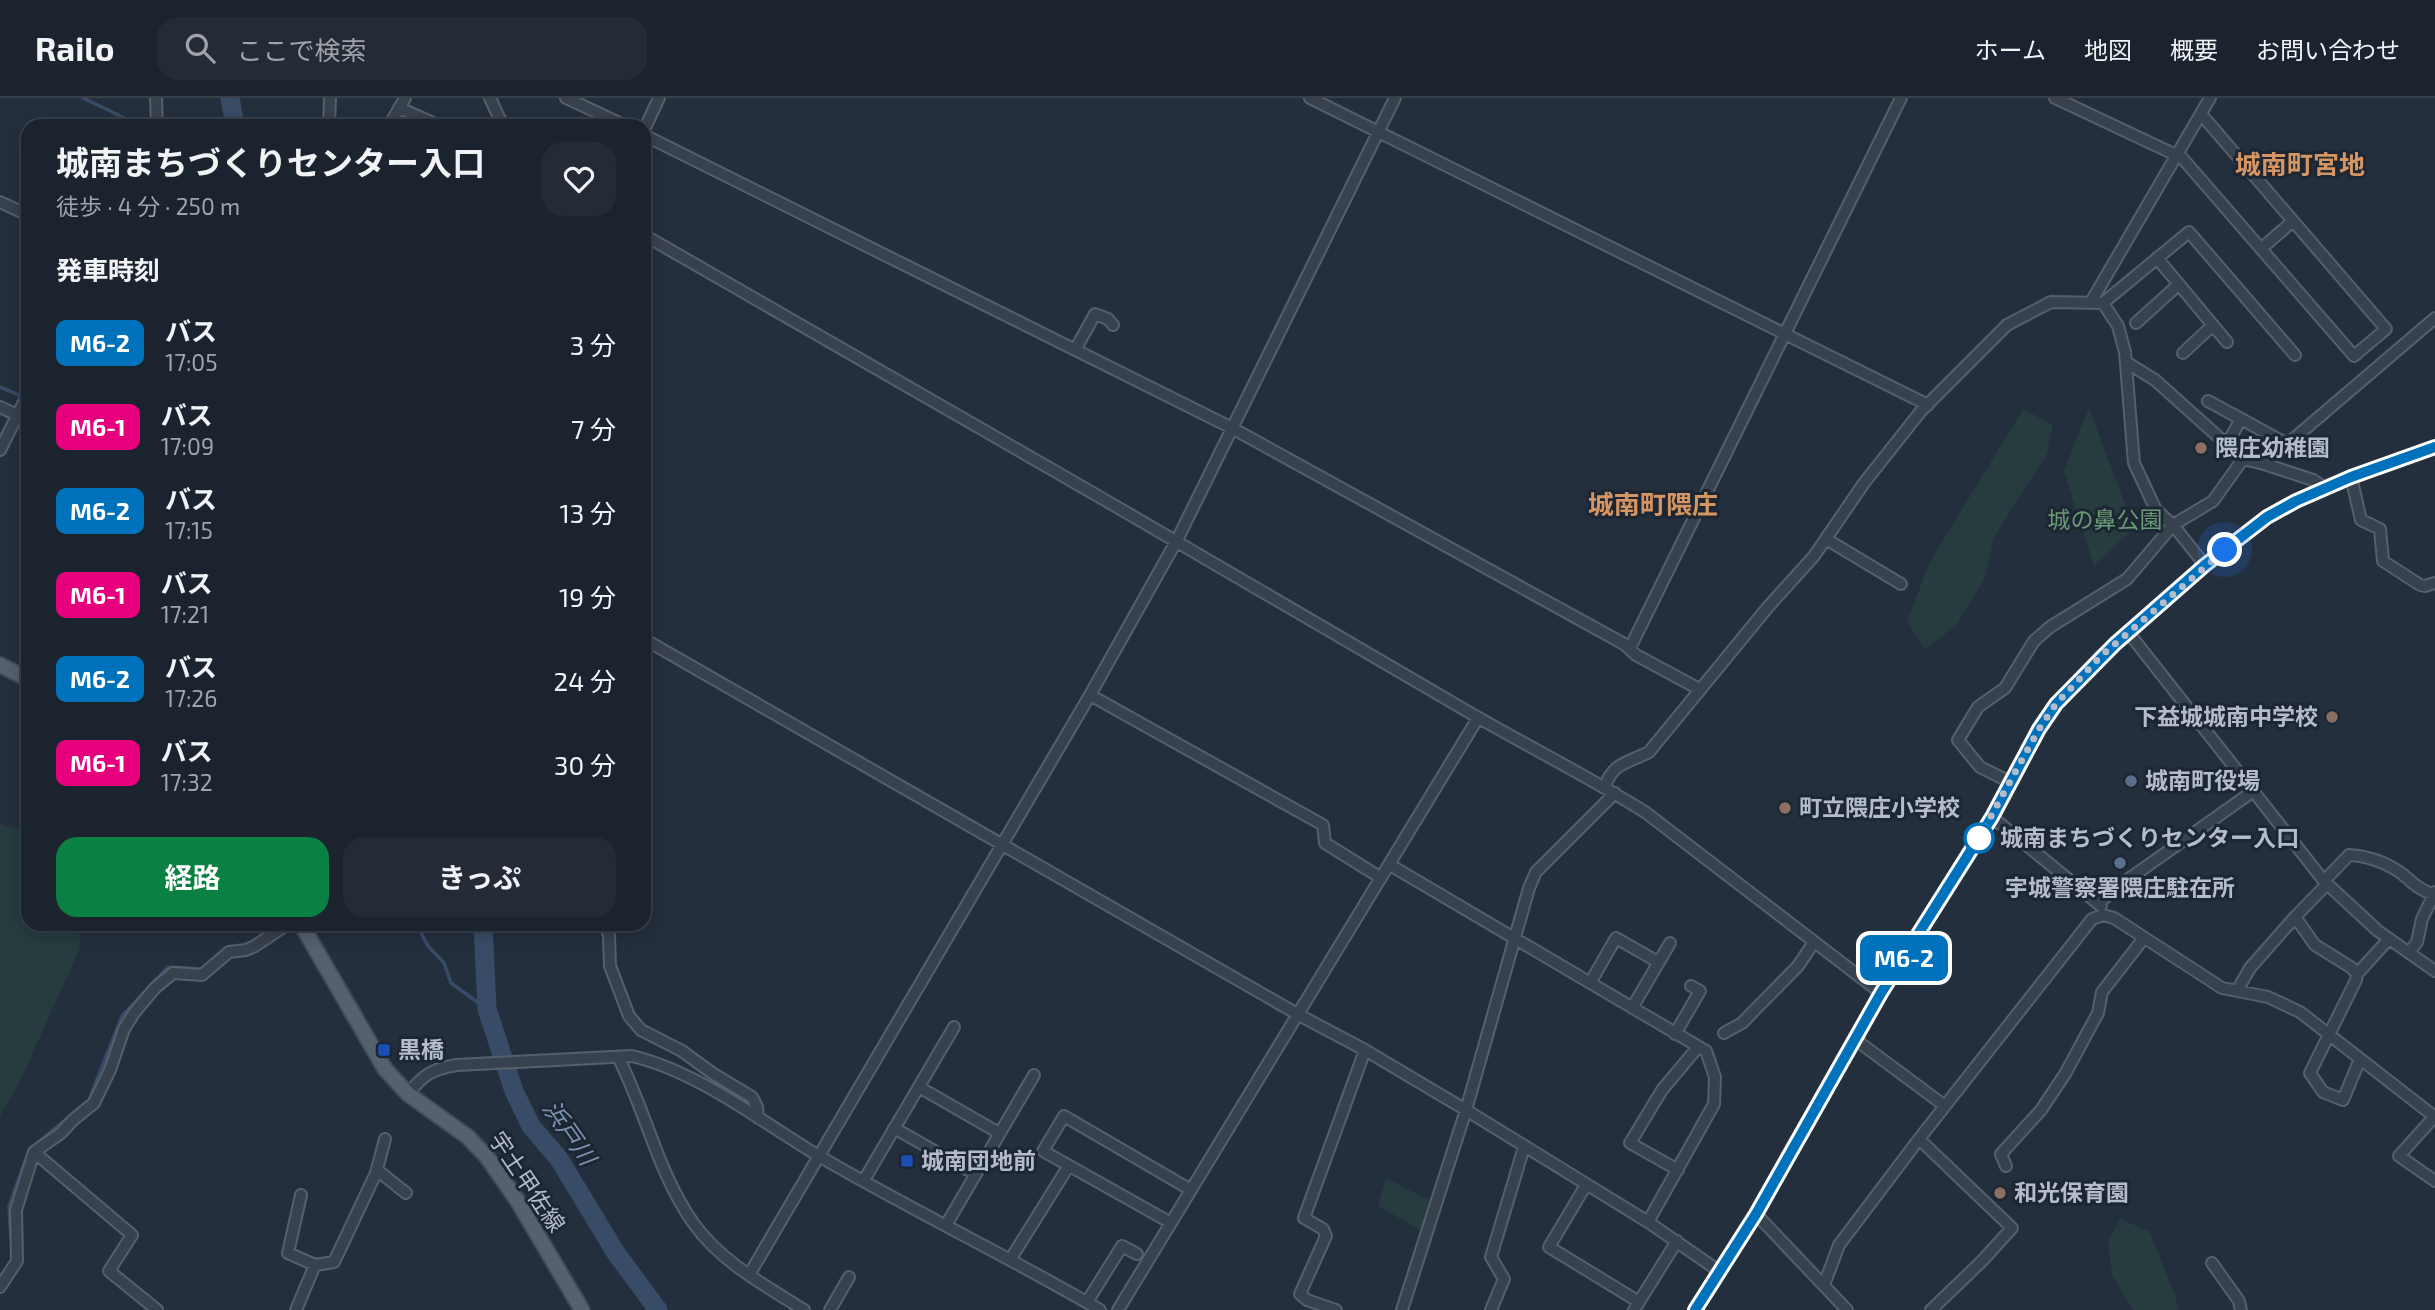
<!DOCTYPE html>
<html lang="ja">
<head>
<meta charset="utf-8">
<style>
	body { margin:0; font-family:"Exo 2","Noto Sans JP",sans-serif; background:#242b36; color:#f1f3f6; height:100vh; display:flex; flex-direction:column; font-size:26px; white-space:nowrap }
	* { box-sizing:border-box; margin:0 }
	p { font-size:23px; color:#a0a4aa }
	.icon { flex:none; width:38px; height:38px; fill:none; stroke:currentColor; stroke-width:2; stroke-linecap:round; stroke-linejoin:round }
	.map { position:relative; flex:1; overflow:hidden }
	.sheet { position:absolute; left:21px; top:21px; width:630px; height:812px; display:flex; flex-direction:column; background:#1b232e; border-radius:21px; box-shadow:0 4px 18px #0003,0 0 0 2px #39404a }
	.sheet>* { flex:none }
	.badge { padding:0 14px; border-radius:10px; font-size:24px; line-height:46px }
	.you { position:absolute; width:35px; height:35px; margin:-18px; border:5px solid #fff; border-radius:50%; background:#1a73e8; box-shadow:0 0 0 10px #1a73e833 }
	.map>.badge { position:absolute; translate:-50% -50%; box-shadow:0 0 0 4px #fff }
	h2 { padding:0 35px; font-size:26px; line-height:63px }
	.round { display:grid; place-items:center; flex:none; width:74px; height:74px; border-radius:21px; background:#242b36 }
	.overview { display:flex; align-items:center; justify-content:space-between; height:119px; padding:0 35px }
	h1 { font-size:33px; font-weight:700; line-height:52px }
	.cta { display:flex; gap:14px; margin-top:auto; padding:14px 35px }
	.cta a { flex:1; height:80px; border-radius:21px; background:#0b8043; color:#fff; font-size:28px; font-weight:700; line-height:80px; text-align:center }
	.cta a+a { background:#242b36; color:#f1f3f6 }
	ul { padding:0; list-style:none }
	li { display:flex; align-items:center; gap:21px; height:84px; padding:0 35px }
	li div { flex:1 }
	li b { display:block; font-size:26px }
	li em { font-style:normal }
	li .badge { min-width:77px; font-weight:700; text-align:center }
	header { display:flex; align-items:center; gap:42px; box-sizing:border-box; height:98px; padding:0 35px; background:#1b232e; border-bottom:2px solid #39404a }
	header strong { font-size:33px }
	nav { display:flex; gap:38px; margin-inline-start:auto; font-size:24px }
	.search { width:490px; height:63px; background:#242b36; display:flex; align-items:center; gap:18px; box-sizing:border-box; padding:0 24px; border-radius:21px; color:#a0a4aa; font-size:26px }
	.map>svg:first-child { display:block }
	.green { fill:#263c3f }
	.lines { fill:none; stroke-linecap:round; stroke-linejoin:round }
	.stream { stroke:#394c67; stroke-width:3.5 }
	.river { stroke:#394c67; stroke-width:19 }
	.minor-casing { stroke:#565f6c; stroke-width:14 }
	.major-casing { stroke:#414a57; stroke-width:18 }
	.minor { stroke:#38414e; stroke-width:10 }
	.major { stroke:#56606e; stroke-width:14 }
	.line-casing { stroke:#fff; stroke-width:16 }
	.line { stroke:#0072bc; stroke-width:10 }
	.walk { stroke:#b4bcc9; stroke-width:7; stroke-dasharray:0 12.6 }
	.education-dot { fill:#8d6e63; stroke:#1d2633; stroke-width:2.5 }
	.service-dot { fill:#5c6f8a; stroke:#1d2633; stroke-width:2.5 }
	.stop-dot { fill:#fff; stroke:#0072bc; stroke-width:3.5 }
	.transit-dot { fill:#1a4fb4; stroke:#1d2633; stroke-width:2.5 }
	.labels { text-anchor:middle; stroke-width:6; stroke-linejoin:round; paint-order:stroke }
	.poi-label { font-size:23px; font-weight:bold; fill:#b4bcc9; stroke:#1d2633; text-anchor:start }
	.park-label { font-size:23px; fill:#6b9a76; stroke:#1d2633 }
	.stop-label { font-size:23px; font-weight:bold; fill:#b4bcc9; stroke:#1d2633; text-anchor:start }
	.street-label { font-size:23px; fill:#b4bcc9; stroke:#1d2633 }
	.water-label { font-size:24px; font-style:italic; fill:#7c92b1; stroke:#1d2633 }
	.quarter-label { font-size:26px; font-weight:bold; fill:#d59563; stroke:#1d2633 }
</style>
</head>
<body>
<header>
<strong>Railo</strong>
<div class="search"><svg class="icon" aria-label="search" viewBox="0 0 24 24"><circle cx="10" cy="10" r="6"/><path d="M15 15l6 6"/></svg>ここで検索</div>
<nav><a>ホーム</a><a>地図</a><a>概要</a><a>お問い合わせ</a></nav>
</header>
<div class="map">
<svg width="2435" height="1212" viewBox="0 0 2435 1212">
	<rect width="100%" height="100%" fill="#242f3e"/>
	<path class="green" d="M2089,310L2134,430L2094,468L2064,373Z
		M2023,311L2053,327L2047,356L1994,439L1984,482L1957,526L1925,552L1907,523L1930,464Z
		M0,726L22,732L28,741V826H79L80,850L19,985L0,1018Z
		M1386,1080L1435,1105L1426,1135L1378,1108Z
		M2120,1121L2149,1133L2175,1197L2179,1212H2133L2112,1177L2108,1143Z"/>
	<g class="lines">
		<path class="stream" d="M83,0L141,28
			M0,289L24,299
			M419,826L420,833L428,848L444,865L451,885L487,911
			M247,847L278,826
			M216,859L229,850
			M11,1140L9,1108L29,1052L89,1002L122,918L168,869L203,871"/>
		<path class="river" d="M230,0L235,28
			M483,826L487,911L514,993L531,1028L559,1061L616,1155L658,1212"/>
		<defs>
			<path id="minor" d="M156,0L157,28
				M490,0L503,28
				M566,0L626,28
				M1310,0L1928,307
				M2055,0L2176,57
				M399,10L440,28
				M329,28L330,0
				M389,28L405,0
				M644,32L659,0
				M644,37L1232,330L1624,546L1636,557L1699,591
				M2177,54L2354,258L2386,231L2201,16
				M0,104L28,117
				M644,137C913,291 1181,445 1448,602C1513,641 1581,674 1645,714L1881,895
				M2262,150L2293,123
				M2157,160L2227,244
				M2091,204L2210,0
				M2103,205L2189,134L2295,257
				M2136,225L2178,187
				M1075,252L1095,216L1108,221L1113,227
				M2183,255L2213,227
				M2126,264L2155,282L2243,361
				M2208,303L2287,346
				M0,309L28,322
				M2227,346L2241,321
				M0,352L28,296
				M2351,379L2361,422L2380,431L2383,463L2420,487L2425,488L2435,485
				M2325,390L2313,382L2264,366L2435,220
				M1826,441L1901,486
				M2128,534L2324,783L2378,833L2435,873
				M644,541L1299,917L1365,952L1466,1012L1648,1124L1719,1173
				M1630,550L1901,0
				M1090,597L1323,727L1325,745L1381,780
				M2010,684L1980,669L1958,642L1978,609L2005,590L2034,543L2050,529L2127,481L2173,427L2213,403L2243,361L2264,366
				M1605,689C1612,665 1628,665 1649,654L1768,509L1814,458L1864,385L1921,313L2007,227L2051,204L2103,205L2118,228L2125,254L2134,365L2156,412L2173,427L2205,467
				M1992,719L2101,808
				M1390,767L1706,953L1715,979L1714,1006L1648,1124
				M2324,783L2349,757C2368,758 2385,764 2401,775C2411,783 2420,793 2433,796
				M2327,786L2295,819L2315,847L2352,870L2357,876L2356,882L2310,975L2323,994L2343,1002L2360,961
				M2099,805L2116,790L2252,694
				M605,826L609,837L610,868L629,918L641,932L682,953L712,975L752,999L757,1009L758,1020
				M2409,855L2417,844L2422,821L2435,794
				M2357,876L2389,841
				M1590,885L1616,840L1658,864
				M2237,893L2250,870L2295,819
				M1632,910L1670,845
				M1724,935L1742,925L1798,868L1814,844
				M1675,936L1700,893L1691,888
				M1856,942L1945,1008
				M618,959C646,1013 658,1076 694,1126C721,1164 766,1188 804,1212
				M919,989L999,1035
				M408,996C424,976 432,971 457,967L632,958C699,974 760,1023 819,1058C911,1112 1008,1158 1100,1212
				M2435,1018L2399,1058L2435,1083
				M894,1030L975,1076
				M1919,1041L2012,1130L1982,1163L1931,1212
				M34,1054L132,1137L109,1173L157,1212
				M2006,1068L2001,1056L2041,1012L2065,976L2098,915L2102,894L2144,840
				M377,1072L406,1095
				M1678,1072L1630,1045L1662,992L1698,949
				M864,1082L954,929
				M1586,1087L1549,1149L1639,1204
				M301,1097L288,1155L315,1167
				M1756,1116L1847,1212
				M1171,1125L1043,1053L1064,1018L1191,1092
				M946,1127L1034,977
				M1010,1162L1068,1069
				M2212,1165L2239,1203L2241,1212
				M749,1177L1090,597L1177,442L1395,0
				M1824,1187L1839,1147L1919,1041L2092,821L2103,817L2114,820L2222,890L2268,899L2300,914L2435,1019
				M0,1189L17,1163L16,1112L34,1054L61,1035L73,1022L94,1005L110,972L124,931L134,915L155,890L173,875L202,877L229,854L246,852L255,848L288,826
				M1087,1204L1122,1148L1137,1156
				M296,1212L315,1167L334,1164L376,1075L385,1041
				M830,1212L849,1179
				M1118,1212L1478,620
				M1336,1212L1307,1202L1300,1196L1326,1138L1323,1131L1304,1120L1365,952
				M1402,1212L1466,1012L1529,790L1536,774L1615,695
				M1491,1212L1504,1181L1491,1159L1524,1049
				M1634,1212L1677,1143
				M1695,1212L1756,1116L1881,895L1992,719L2039,631L2056,606L2101,558L2205,467L2267,419L2296,403L2330,388L2435,349"/>
			<path id="major" d="M0,567L28,581
				M301,826L385,971L408,996L468,1039L487,1059L517,1102L582,1212"/>
		</defs>
		<use href="#minor" class="minor-casing"/>
		<use href="#major" class="major-casing"/>
		<use href="#minor" class="minor"/>
		<use href="#major" class="major"/>
	</g>
	<g class="lines">
		<defs>
			<path id="line" d="M1695,1212L1756,1116L1881,895L1992,719L2039,631L2056,606L2115,546L2205,467L2267,419L2296,403L2351,379L2435,349"/>
		</defs>
		<use href="#line" class="line-casing"/>
		<use href="#line" class="line"/>
		<path class="walk" d="M1979,740L2039,631L2056,606L2101,558L2225,452"/>
	</g>
	<g class="education-dot">
		<circle cx="2201" cy="350" r="7"/>
		<circle cx="2332" cy="619" r="7"/>
		<circle cx="1785" cy="710" r="7"/>
		<circle cx="2000" cy="1095" r="7"/>
	</g>
	<g class="service-dot">
		<circle cx="2131" cy="683" r="7"/>
		<circle cx="2120" cy="765" r="7"/>
	</g>
	<circle class="stop-dot" cx="1979" cy="740" r="14"/>
	<g class="transit-dot">
		<rect x="377" y="945" width="14" height="14" rx="3.5"/>
		<rect x="900" y="1056" width="14" height="14" rx="3.5"/>
	</g>
	<g class="labels">
		<g class="poi-label">
			<text x="2215" y="358">隈庄幼稚園</text>
			<text x="2318" y="627" text-anchor="end">下益城城南中学校</text>
			<text x="2145" y="691">城南町役場</text>
			<text x="1799" y="718">町立隈庄小学校</text>
			<text x="2120" y="798" text-anchor="middle">宇城警察署隈庄駐在所</text>
			<text x="398" y="960">黒橋</text>
			<text x="921" y="1071">城南団地前</text>
			<text x="2014" y="1103">和光保育園</text>
		</g>
		<g class="park-label">
			<text x="2105" y="430">城の鼻公園</text>
		</g>
		<g class="stop-label">
			<text x="2000" y="748">城南まちづくりセンター入口</text>
		</g>
		<g class="street-label">
			<text transform="translate(527 1084) rotate(56)" y="8">宇土甲佐線</text>
		</g>
		<g class="water-label">
			<text transform="translate(569 1035) rotate(55)" y="8">浜戸川</text>
		</g>
		<g class="quarter-label">
			<text x="2300" y="76">城南町宮地</text>
			<text x="1653" y="416">城南町隈庄</text>
		</g>
	</g>
</svg>
<div class="you" style="left:2225px;top:452px"></div>
<b class="badge" style="left:1904px;top:860px;background:#0072bc;color:#fff">M6-2</b>
<section class="sheet">
<div class="overview"><div><h1>城南まちづくりセンター入口</h1><p>徒歩 · 4 分 · 250 m</p></div><a class="round"><svg class="icon" aria-label="heart" viewBox="0 0 24 24"><path d="M12 20l-8-8c-3-5 5-10 8-4 3-6 11-1 8 4z"/></svg></a></div>
<h2>発車時刻</h2>
<ul>
<li><span class="badge" style="background:#0072bc;color:#fff">M6-2</span><div><b>バス</b><p>17:05</p></div><em>3 分</em></li>
<li><span class="badge" style="background:#e6007e;color:#fff">M6-1</span><div><b>バス</b><p>17:09</p></div><em>7 分</em></li>
<li><span class="badge" style="background:#0072bc;color:#fff">M6-2</span><div><b>バス</b><p>17:15</p></div><em>13 分</em></li>
<li><span class="badge" style="background:#e6007e;color:#fff">M6-1</span><div><b>バス</b><p>17:21</p></div><em>19 分</em></li>
<li><span class="badge" style="background:#0072bc;color:#fff">M6-2</span><div><b>バス</b><p>17:26</p></div><em>24 分</em></li>
<li><span class="badge" style="background:#e6007e;color:#fff">M6-1</span><div><b>バス</b><p>17:32</p></div><em>30 分</em></li>
</ul>
<div class="cta"><a>経路</a><a>きっぷ</a></div>
</section>
</div>
</body>
</html>
